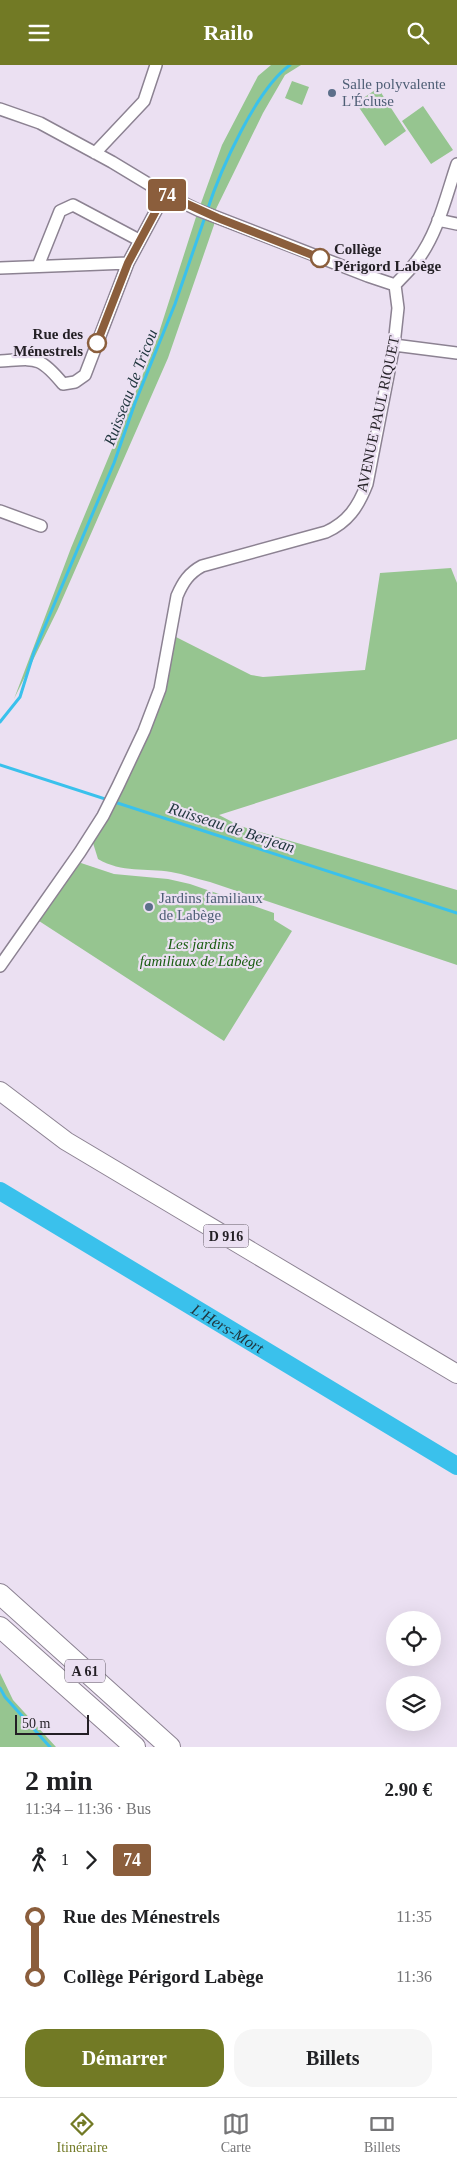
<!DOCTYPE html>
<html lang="fr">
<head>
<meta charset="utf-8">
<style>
	body { margin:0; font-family:Georgia,serif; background:#f6f6f6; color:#202124; height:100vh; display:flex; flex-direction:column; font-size:19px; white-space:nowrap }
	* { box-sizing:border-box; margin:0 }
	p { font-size:16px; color:#757577 }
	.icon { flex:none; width:28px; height:28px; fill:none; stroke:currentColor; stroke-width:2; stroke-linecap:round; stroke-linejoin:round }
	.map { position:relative; height:1682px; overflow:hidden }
	.details { display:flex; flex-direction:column; background:#fff; flex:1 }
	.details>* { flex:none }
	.badge { padding:0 10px; border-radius:4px; font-size:18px; line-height:32px }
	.controls { position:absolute; left:386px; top:1546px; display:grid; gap:10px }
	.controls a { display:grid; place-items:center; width:55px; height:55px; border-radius:50%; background:#fff; box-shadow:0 5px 20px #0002; font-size:25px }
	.scale { position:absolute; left:15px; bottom:12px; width:74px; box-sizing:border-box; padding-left:5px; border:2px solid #231f25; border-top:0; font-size:14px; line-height:18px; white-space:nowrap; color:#231f25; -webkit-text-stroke:4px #ebe0f2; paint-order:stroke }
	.map>.badge { position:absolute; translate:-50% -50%; box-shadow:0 0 0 2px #fff }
	.legs { display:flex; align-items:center; gap:8px; height:55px; padding:0 25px; font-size:16px }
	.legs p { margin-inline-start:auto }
	.head { display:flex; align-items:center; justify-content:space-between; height:85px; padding:0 25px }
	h1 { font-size:28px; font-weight:700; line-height:38px }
	.cta { display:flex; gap:10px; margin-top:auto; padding:10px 25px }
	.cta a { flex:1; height:58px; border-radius:20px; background:#727a25; color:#fff; font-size:20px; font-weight:700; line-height:58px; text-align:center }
	.cta a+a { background:#f6f6f6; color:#202124 }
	ul { padding:0 25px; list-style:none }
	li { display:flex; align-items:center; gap:18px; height:60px; font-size:19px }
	li i { display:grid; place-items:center; width:8px; height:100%; margin:0 6px; background:currentColor }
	li i::after { content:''; width:12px; height:12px; margin:-6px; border:4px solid; border-radius:50%; background:#fff }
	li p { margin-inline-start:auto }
	li:first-child i { background:linear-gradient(#0000 50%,currentColor 0) }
	li:last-child i { background:linear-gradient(currentColor 50%,#0000 0) }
	header { display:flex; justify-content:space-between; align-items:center; height:65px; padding:0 25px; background:#727a25; color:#fff; font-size:22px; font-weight:700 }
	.tabs { display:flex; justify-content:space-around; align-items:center; height:70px; border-top:1px solid #e0e0e0; background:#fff; font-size:14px; color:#757577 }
	.tabs a { display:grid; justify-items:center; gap:2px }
	.tabs .current { color:#727a25 }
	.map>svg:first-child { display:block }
	.green { fill:#96c590 }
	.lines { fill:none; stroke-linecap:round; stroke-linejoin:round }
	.stream { stroke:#3ac1ec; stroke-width:3 }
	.river { stroke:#3ac1ec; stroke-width:18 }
	.minor-casing { stroke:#8c8292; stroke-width:14 }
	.primary-casing { stroke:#8c8292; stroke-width:20 }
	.motorway-casing { stroke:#8c8292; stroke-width:22 }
	.minor { stroke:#fff; stroke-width:11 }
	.primary { stroke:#fff; stroke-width:18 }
	.motorway { stroke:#fff; stroke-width:20 }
	.line-1-casing { stroke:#fff; stroke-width:11 }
	.line-1 { stroke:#8b5e3c; stroke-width:8 }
	.service-dot { fill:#5c6f8a; stroke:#ebe0f2; stroke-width:2 }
	.stop-1-dot { fill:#fff; stroke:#8b5e3c; stroke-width:2.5 }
	.labels { text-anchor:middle; stroke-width:4.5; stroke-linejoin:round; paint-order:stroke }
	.shield { fill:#ebe0f2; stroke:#5f5962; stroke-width:1 }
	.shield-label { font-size:14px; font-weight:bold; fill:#231f25 }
	.service-label { font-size:15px; fill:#4e5e75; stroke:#ebe0f2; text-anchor:start }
	.stop-label { font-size:15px; font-weight:bold; fill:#231f25; stroke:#ebe0f2; text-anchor:start }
	.street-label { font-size:15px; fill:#231f25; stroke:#ebe0f2 }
	.park-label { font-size:15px; font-style:italic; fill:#1a5d12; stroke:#ebe0f2 }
	.water-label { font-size:16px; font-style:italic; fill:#1f353d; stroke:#ebe0f2 }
</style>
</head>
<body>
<header><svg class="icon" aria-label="menu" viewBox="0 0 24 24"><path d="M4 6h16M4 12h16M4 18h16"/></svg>Railo<svg class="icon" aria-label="search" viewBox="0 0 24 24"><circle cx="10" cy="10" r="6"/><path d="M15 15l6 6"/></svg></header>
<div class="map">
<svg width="457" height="1682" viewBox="0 0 457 1682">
	<rect width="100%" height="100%" fill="#ebe0f2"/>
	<path class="green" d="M271,0H301L285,10L263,48L216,144L214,160L168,293L58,544L14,634L71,483L155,280L196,152L222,80L258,11Z
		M292,16L309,22L302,40L285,33Z
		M378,23L406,66L385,81L356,38Z
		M423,41L453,85L431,99L402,56Z
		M451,503L457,518V674L219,750L240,761L457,825V900L210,817C197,814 184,809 171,807C146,803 122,808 98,794L93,778L95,768L111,742L174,571L251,610L263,612L365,605L380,508Z
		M81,798L114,809L168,814L190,819L274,848V855L292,866L224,976L39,856L37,849L75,799Z
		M0,1608L13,1635L56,1682H0Z"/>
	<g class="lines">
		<path class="stream" d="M207,146C220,106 256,24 290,0
			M0,657L20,632L34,587L114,398L135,338L175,239L205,152
			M0,700L457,848
			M0,1623L5,1632L50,1682"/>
		<path class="river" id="s1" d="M0,1126L457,1401"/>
		<defs>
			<path id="minor" d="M0,44L40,58L112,97L165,129L198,145L368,211L395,220
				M95,88L144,36L156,0
				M438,155L457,159
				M38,201L60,146L73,140L139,175
				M0,203L128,198
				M395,220C402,212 410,205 416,197C438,169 446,131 457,99
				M394,280L457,288
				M0,296C36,294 39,290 63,319L75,317L85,310L128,198L165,129
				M0,446L41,461
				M0,901L80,787L103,751L118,721L144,666L160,624L177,531C183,517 189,508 202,501L326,467C348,457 358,442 367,419L394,280L398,243L395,220"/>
			<path id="primary" d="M0,1026L66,1076L457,1309"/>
			<path id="motorway" d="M0,1529L170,1682
				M0,1562L135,1682"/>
		</defs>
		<use href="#minor" class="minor-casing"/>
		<use href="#primary" class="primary-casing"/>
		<use href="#motorway" class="motorway-casing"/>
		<use href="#minor" class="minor"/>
		<use href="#primary" class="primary"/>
		<use href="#motorway" class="motorway"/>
	</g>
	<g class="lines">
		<defs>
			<path id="line-1" d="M97,278L128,198L165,129L218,153L320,193"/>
		</defs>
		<use href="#line-1" class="line-1-casing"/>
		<use href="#line-1" class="line-1"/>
	</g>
	<g class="service-dot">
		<circle cx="332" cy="28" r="5"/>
		<circle cx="149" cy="842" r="5"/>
	</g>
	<g class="stop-1-dot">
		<circle cx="320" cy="193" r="9"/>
		<circle cx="97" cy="278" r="9"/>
	</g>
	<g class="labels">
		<g class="shield">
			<rect x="203.5" y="1159.5" width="45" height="23" rx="4"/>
			<rect x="65" y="1594.5" width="40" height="23" rx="4"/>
		</g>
		<g class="shield-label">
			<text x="226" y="1176">D 916</text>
			<text x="85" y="1611">A 61</text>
		</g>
		<g class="service-label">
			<text x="342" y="24">Salle polyvalente<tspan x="342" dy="17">L'Écluse</tspan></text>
			<text x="159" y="838">Jardins familiaux<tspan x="159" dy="17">de Labège</tspan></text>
		</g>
		<g class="stop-label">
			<text x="334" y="189">Collège<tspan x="334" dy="17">Périgord Labège</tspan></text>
			<text x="83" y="274" text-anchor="end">Rue des<tspan x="83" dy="17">Ménestrels</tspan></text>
		</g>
		<g class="street-label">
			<text transform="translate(378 349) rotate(-78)" y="5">AVENUE PAUL RIQUET</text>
		</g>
		<g class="park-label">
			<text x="201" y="884">Les jardins<tspan x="201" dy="17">familiaux de Labège</tspan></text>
		</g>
		<g class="water-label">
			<text transform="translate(130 322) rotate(-69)" y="6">Ruisseau de Tricou</text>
			<text transform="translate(232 762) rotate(18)" y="6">Ruisseau de Berjean</text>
			<text dy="6" stroke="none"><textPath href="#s1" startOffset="266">L'Hers-Mort</textPath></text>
		</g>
	</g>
</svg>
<div class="controls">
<a><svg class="icon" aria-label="locate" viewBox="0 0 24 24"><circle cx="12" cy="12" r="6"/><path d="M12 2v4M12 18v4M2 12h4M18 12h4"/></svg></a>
<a><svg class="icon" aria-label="layers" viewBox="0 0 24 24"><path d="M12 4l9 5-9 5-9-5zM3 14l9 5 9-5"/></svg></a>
</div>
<div class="scale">50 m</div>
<b class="badge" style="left:167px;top:130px;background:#8b5e3c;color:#fff">74</b>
</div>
<section class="details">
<div class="head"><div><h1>2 min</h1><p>11:34 – 11:36 · Bus</p></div><b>2.90 €</b></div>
<div class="legs"><svg class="icon" aria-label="walk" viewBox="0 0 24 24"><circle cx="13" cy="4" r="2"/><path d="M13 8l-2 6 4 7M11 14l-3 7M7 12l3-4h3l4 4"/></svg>1<svg class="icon" aria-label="forward" viewBox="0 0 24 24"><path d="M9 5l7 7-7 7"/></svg><b class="badge" style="background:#8b5e3c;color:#fff">74</b></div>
<ul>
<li><i style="color:#8b5e3c"></i><b>Rue des Ménestrels</b><p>11:35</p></li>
<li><i style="color:#8b5e3c"></i><b>Collège Périgord Labège</b><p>11:36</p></li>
</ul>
<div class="cta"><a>Démarrer</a><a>Billets</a></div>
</section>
<nav class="tabs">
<a class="current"><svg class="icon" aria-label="directions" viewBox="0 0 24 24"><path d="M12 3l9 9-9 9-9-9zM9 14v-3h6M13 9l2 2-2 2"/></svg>Itinéraire</a>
<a><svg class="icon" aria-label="map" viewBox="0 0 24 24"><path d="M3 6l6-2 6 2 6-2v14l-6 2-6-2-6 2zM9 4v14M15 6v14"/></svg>Carte</a>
<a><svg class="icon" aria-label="tickets" viewBox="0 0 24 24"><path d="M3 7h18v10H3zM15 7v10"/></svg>Billets</a>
</nav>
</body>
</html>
